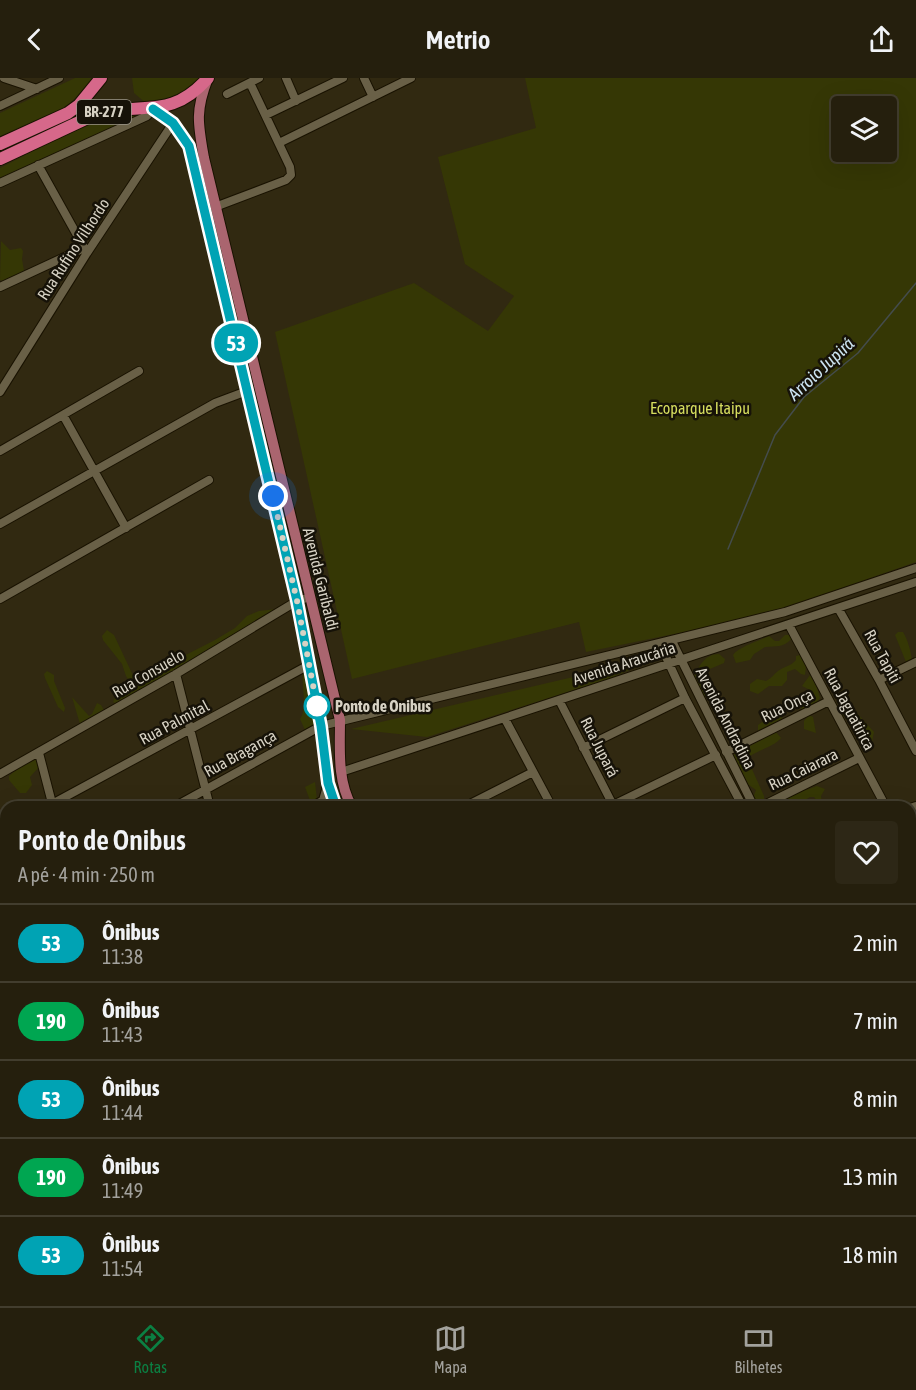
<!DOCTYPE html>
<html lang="pt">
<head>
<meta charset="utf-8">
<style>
	body { margin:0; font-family:"Asap Condensed",sans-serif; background:#2d2716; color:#f1f3f6; height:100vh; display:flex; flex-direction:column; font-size:22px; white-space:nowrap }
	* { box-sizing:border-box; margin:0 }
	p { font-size:20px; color:#a3a29d }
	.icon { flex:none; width:33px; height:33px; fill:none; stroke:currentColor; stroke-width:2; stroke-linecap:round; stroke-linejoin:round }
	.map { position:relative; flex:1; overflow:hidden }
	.panel { position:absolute; left:0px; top:723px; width:916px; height:506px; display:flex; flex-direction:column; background:#251f0d; border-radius:18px 18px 0 0; box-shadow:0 6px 24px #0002,0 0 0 2px #423d2e }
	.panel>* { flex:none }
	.badge { padding:0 12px; border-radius:20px; font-size:21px; line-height:39px }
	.controls { position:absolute; left:831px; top:18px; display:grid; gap:12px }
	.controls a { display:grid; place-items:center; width:66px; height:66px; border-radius:6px; background:#251f0d; box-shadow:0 6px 24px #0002,0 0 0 2px #423d2e; font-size:30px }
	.you { position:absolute; width:30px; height:30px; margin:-15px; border:4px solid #fff; border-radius:50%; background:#1a73e8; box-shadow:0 0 0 9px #1a73e833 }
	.map>.badge { position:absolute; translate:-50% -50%; box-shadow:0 0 0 3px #fff }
	.round { display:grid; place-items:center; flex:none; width:63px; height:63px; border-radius:6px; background:#2d2716 }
	.overview { display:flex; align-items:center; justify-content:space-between; height:102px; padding:0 18px }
	h1 { font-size:28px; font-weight:600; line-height:45px }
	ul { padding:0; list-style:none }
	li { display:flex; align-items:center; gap:18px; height:78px; padding:0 18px; border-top:2px solid #423d2e }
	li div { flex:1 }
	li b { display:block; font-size:22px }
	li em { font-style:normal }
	li .badge { min-width:66px; font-weight:700; text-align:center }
	header { display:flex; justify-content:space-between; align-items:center; height:78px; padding:0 18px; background:#251f0d; font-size:27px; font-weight:600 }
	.dock { display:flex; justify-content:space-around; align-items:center; height:84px; border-top:2px solid #423d2e; background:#251f0d; font-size:16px; color:#a3a29d }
	.dock a { display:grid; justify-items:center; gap:3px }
	.dock .active { color:#0b8043 }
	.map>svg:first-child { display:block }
	.green { fill:#353705; fill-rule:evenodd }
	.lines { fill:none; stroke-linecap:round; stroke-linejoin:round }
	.stream { stroke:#444c4c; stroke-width:1.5 }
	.minor-casing { stroke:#191200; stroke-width:10 }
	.major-casing { stroke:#191200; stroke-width:12 }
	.highway-casing { stroke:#191200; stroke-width:14 }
	.minor { stroke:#696047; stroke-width:8 }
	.major { stroke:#aa656f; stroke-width:10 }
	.highway { stroke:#d6688a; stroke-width:12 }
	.line-casing { stroke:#fff; stroke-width:14 }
	.line { stroke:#00a3b4; stroke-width:9 }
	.walk { stroke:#d7d2c4; stroke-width:6; stroke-dasharray:0 10.8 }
	.stop-dot { fill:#fff; stroke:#00a3b4; stroke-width:3 }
	.labels { text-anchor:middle; stroke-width:5; stroke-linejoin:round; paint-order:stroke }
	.shield { fill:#161208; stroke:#9d988c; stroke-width:1.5 }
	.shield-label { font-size:15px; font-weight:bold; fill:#d7d2c4 }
	.street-label { font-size:16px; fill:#d7d2c4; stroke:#161208 }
	.park-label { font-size:16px; fill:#d5dd5e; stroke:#161208 }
	.stop-label { font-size:16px; font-weight:bold; fill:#d7d2c4; stroke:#161208; text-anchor:start }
	.water-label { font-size:18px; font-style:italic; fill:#cce3f0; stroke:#161208 }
</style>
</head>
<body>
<header><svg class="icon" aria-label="back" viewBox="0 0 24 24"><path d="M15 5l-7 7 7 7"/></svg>Metrio<svg class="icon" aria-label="share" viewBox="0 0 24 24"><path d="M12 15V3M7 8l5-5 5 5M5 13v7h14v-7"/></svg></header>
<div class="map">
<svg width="916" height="1228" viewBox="0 0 916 1228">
	<rect width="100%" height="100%" fill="#312911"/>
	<path class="green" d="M75,0H95L65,30L0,63V35Z
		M132,0H204L185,17L147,26L134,15Z
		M525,0H916V484L762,538L586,574L579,544L352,601L275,254L414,205L488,253L514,218L465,186L438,79L536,50ZM842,28H886V74H842Z
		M137,38L0,102V90C43,69 89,38 137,38Z
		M1,163L10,172L21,170L23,173L22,181L24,193C16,200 11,205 0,202Z
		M277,531L218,569L206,573L195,582L117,626L113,624L116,617L127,612L131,606L126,598L122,586L103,562L102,558L107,552L114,557L137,606L166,587L215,562L235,550L247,538L259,533Z
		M898,554H903C908,562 911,574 912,583L910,585L906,584L895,557Z
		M785,557H789L792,560C784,570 776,568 765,569L754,576L750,582L736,585L733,577C738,569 759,563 769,558L775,563H779Z
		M719,576L725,581L724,585L705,593L703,597L709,612L719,615L716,620L708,621L702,616L694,598C700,587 705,576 719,576Z
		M800,577L806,588L805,597L801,596L795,591L787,594V602L782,608H769L758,616L750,613V606L757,601L766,603C772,600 773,597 778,593C784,588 790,589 796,582V578Z
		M663,578L608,601L427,659L351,651Z
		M47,593L54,597V603L65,630L64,634L58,629L45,600L44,596Z
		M303,595H307L319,644L304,656L305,652L300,641C308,630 301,609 303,595Z
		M810,597L815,603L820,620L815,627L802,634L801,630L813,620L810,612L802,608Z
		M72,619L89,638L92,636L97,625L101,627L105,634L80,646Z
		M839,626L856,634L874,654L871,669C859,663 857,659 851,648C846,639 840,637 839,626Z
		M775,630L782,640L781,643L758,655V647L768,640L771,632Z
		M809,637L813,639L816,655L804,651V643Z
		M776,654L781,660C774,669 757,672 747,680L764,718V722L755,726L753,720L756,712L746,705L733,677Z
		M33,681L37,682L40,688L30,699L32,707L26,715H20L9,702V698C17,691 25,686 33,681Z
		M315,704L317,722L311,725L305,709Z
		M817,708L825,711L821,718L822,725L819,726L814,719H810L800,725L801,729H772C785,717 801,714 817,708Z
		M815,1223H866L869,1228H818Z"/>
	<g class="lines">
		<path class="stream" d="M728,471L775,357L804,319L858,275L916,205"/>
		<defs>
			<path id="minor" d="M4,0L37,11
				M286,0L296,23
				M364,0L373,19
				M227,16L259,0
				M0,28L59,0
				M266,37L343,0
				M279,65L411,0
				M38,87L87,175
				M0,105L147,38L153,31
				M215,129L286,102L291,97L290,89L250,5
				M0,209L84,170
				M0,314L87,175L173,45
				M63,337L126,450
				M0,373L139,293
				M0,446L215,325L247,313
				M0,521L209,402
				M838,530L879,602L916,673
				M789,547L886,729
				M672,563L754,729
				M660,566L685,620L743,729
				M176,596L210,729
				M879,602L916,584
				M559,622L614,729
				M505,641L552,729
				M583,670L685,620
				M726,674L829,623
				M39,675L53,729
				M341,694L916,504
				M0,696L176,596L297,523L310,519
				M52,726L309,587
				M613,727L716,677
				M174,729L321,648L785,534L916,490
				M311,729L322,723
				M321,729L328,705
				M464,729L533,694
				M760,729L859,680
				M910,730L916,728
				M910,741L916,738
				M0,795L6,816
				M910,805L916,802
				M0,832L6,829
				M910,865L916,863
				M0,907L6,904
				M910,935L916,932
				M910,949L916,946
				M0,977L6,973
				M910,1026L916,1036
				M0,1043L6,1040
				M910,1044L916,1055
				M910,1090L916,1087
				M0,1097L6,1093
				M910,1159L916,1156
				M0,1166L6,1179
				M220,1222L223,1228
				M342,1222L345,1228
				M809,1222L811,1228
				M873,1222L875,1228
				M0,1227L8,1222
				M16,1228L25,1222
				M136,1228L146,1222
				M250,1228L258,1222
				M296,1228V1222
				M359,1228L368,1222
				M382,1228L391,1222
				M509,1228L518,1222
				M773,1228L784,1222
				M912,1228L916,1226"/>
			<path id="major" d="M208,0C195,33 198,46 204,80L340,642C340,671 337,703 352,729
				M153,31L173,45L189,68L297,523L321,648L328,705L336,729
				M635,1222L638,1228
				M652,1222L656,1228"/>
			<path id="highway" d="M0,66L68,35L79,27L101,0
				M0,81L94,37C141,22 169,44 208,0"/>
		</defs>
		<use href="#minor" class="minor-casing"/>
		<use href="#major" class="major-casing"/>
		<use href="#highway" class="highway-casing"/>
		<use href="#minor" class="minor"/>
		<use href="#major" class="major"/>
		<use href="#highway" class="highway"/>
	</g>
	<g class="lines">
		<defs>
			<path id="line" d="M153,31L173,45L189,68L297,523L321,648L328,705L336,729"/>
		</defs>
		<use href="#line" class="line-casing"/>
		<use href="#line" class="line"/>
		<path class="walk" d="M273,418L297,523L317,628"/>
	</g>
	<circle class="stop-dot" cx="317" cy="628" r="12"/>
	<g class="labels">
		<rect class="shield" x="77" y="22" width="54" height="24" rx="4.5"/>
		<g class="shield-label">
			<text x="104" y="39">BR-277</text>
		</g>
		<g class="street-label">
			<text transform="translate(73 171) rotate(-57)" y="6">Rua Rufino Vilhordo</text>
			<text transform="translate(321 501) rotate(76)" y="6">Avenida Garibaldi</text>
			<text transform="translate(883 578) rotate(61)" y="6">Rua Tapiti</text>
			<text transform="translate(624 585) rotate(-18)" y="6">Avenida Araucária</text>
			<text transform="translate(148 595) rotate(-30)" y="6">Rua Consuelo</text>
			<text transform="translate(787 627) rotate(-26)" y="6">Rua Onça</text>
			<text transform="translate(850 631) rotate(62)" y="6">Rua Jaguatirica</text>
			<text transform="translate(726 640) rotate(63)" y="6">Avenida Andradina</text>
			<text transform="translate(174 644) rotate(-28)" y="6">Rua Palmital</text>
			<text transform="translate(600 669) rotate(63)" y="6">Rua Jupará</text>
			<text transform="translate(240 675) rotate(-29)" y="6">Rua Bragança</text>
			<text transform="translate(803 691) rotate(-26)" y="6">Rua Caiarara</text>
		</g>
		<g class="park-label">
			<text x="700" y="336">Ecoparque Itaipu</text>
		</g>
		<g class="stop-label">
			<text x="335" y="634">Ponto de Onibus</text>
		</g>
		<g class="water-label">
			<text transform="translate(821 291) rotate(-43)" y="6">Arroio Jupirá</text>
		</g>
	</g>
</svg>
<div class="controls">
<a><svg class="icon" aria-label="layers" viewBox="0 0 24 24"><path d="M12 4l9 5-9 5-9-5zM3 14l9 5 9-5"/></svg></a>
</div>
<div class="you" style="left:273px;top:418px"></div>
<b class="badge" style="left:236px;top:265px;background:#00a3b4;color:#fff">53</b>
<section class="panel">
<div class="overview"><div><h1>Ponto de Onibus</h1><p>A pé · 4 min · 250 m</p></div><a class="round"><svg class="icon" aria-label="heart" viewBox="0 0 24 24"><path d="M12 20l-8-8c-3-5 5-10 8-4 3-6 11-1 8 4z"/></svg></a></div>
<ul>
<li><span class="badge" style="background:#00a3b4;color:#fff">53</span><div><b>Ônibus</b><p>11:38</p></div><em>2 min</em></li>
<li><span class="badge" style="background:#00a651;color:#fff">190</span><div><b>Ônibus</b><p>11:43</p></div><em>7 min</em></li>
<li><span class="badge" style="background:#00a3b4;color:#fff">53</span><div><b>Ônibus</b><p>11:44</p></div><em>8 min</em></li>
<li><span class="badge" style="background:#00a651;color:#fff">190</span><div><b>Ônibus</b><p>11:49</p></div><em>13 min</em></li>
<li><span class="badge" style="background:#00a3b4;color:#fff">53</span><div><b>Ônibus</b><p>11:54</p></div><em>18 min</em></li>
</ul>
</section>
</div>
<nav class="dock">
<a class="active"><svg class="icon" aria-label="directions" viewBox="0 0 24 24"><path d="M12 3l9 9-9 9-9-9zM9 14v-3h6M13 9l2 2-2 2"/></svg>Rotas</a>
<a><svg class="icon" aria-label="map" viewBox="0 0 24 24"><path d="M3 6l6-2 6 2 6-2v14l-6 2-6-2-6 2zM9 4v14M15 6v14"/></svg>Mapa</a>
<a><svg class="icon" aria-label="tickets" viewBox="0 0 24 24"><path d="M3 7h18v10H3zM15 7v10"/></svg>Bilhetes</a>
</nav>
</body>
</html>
